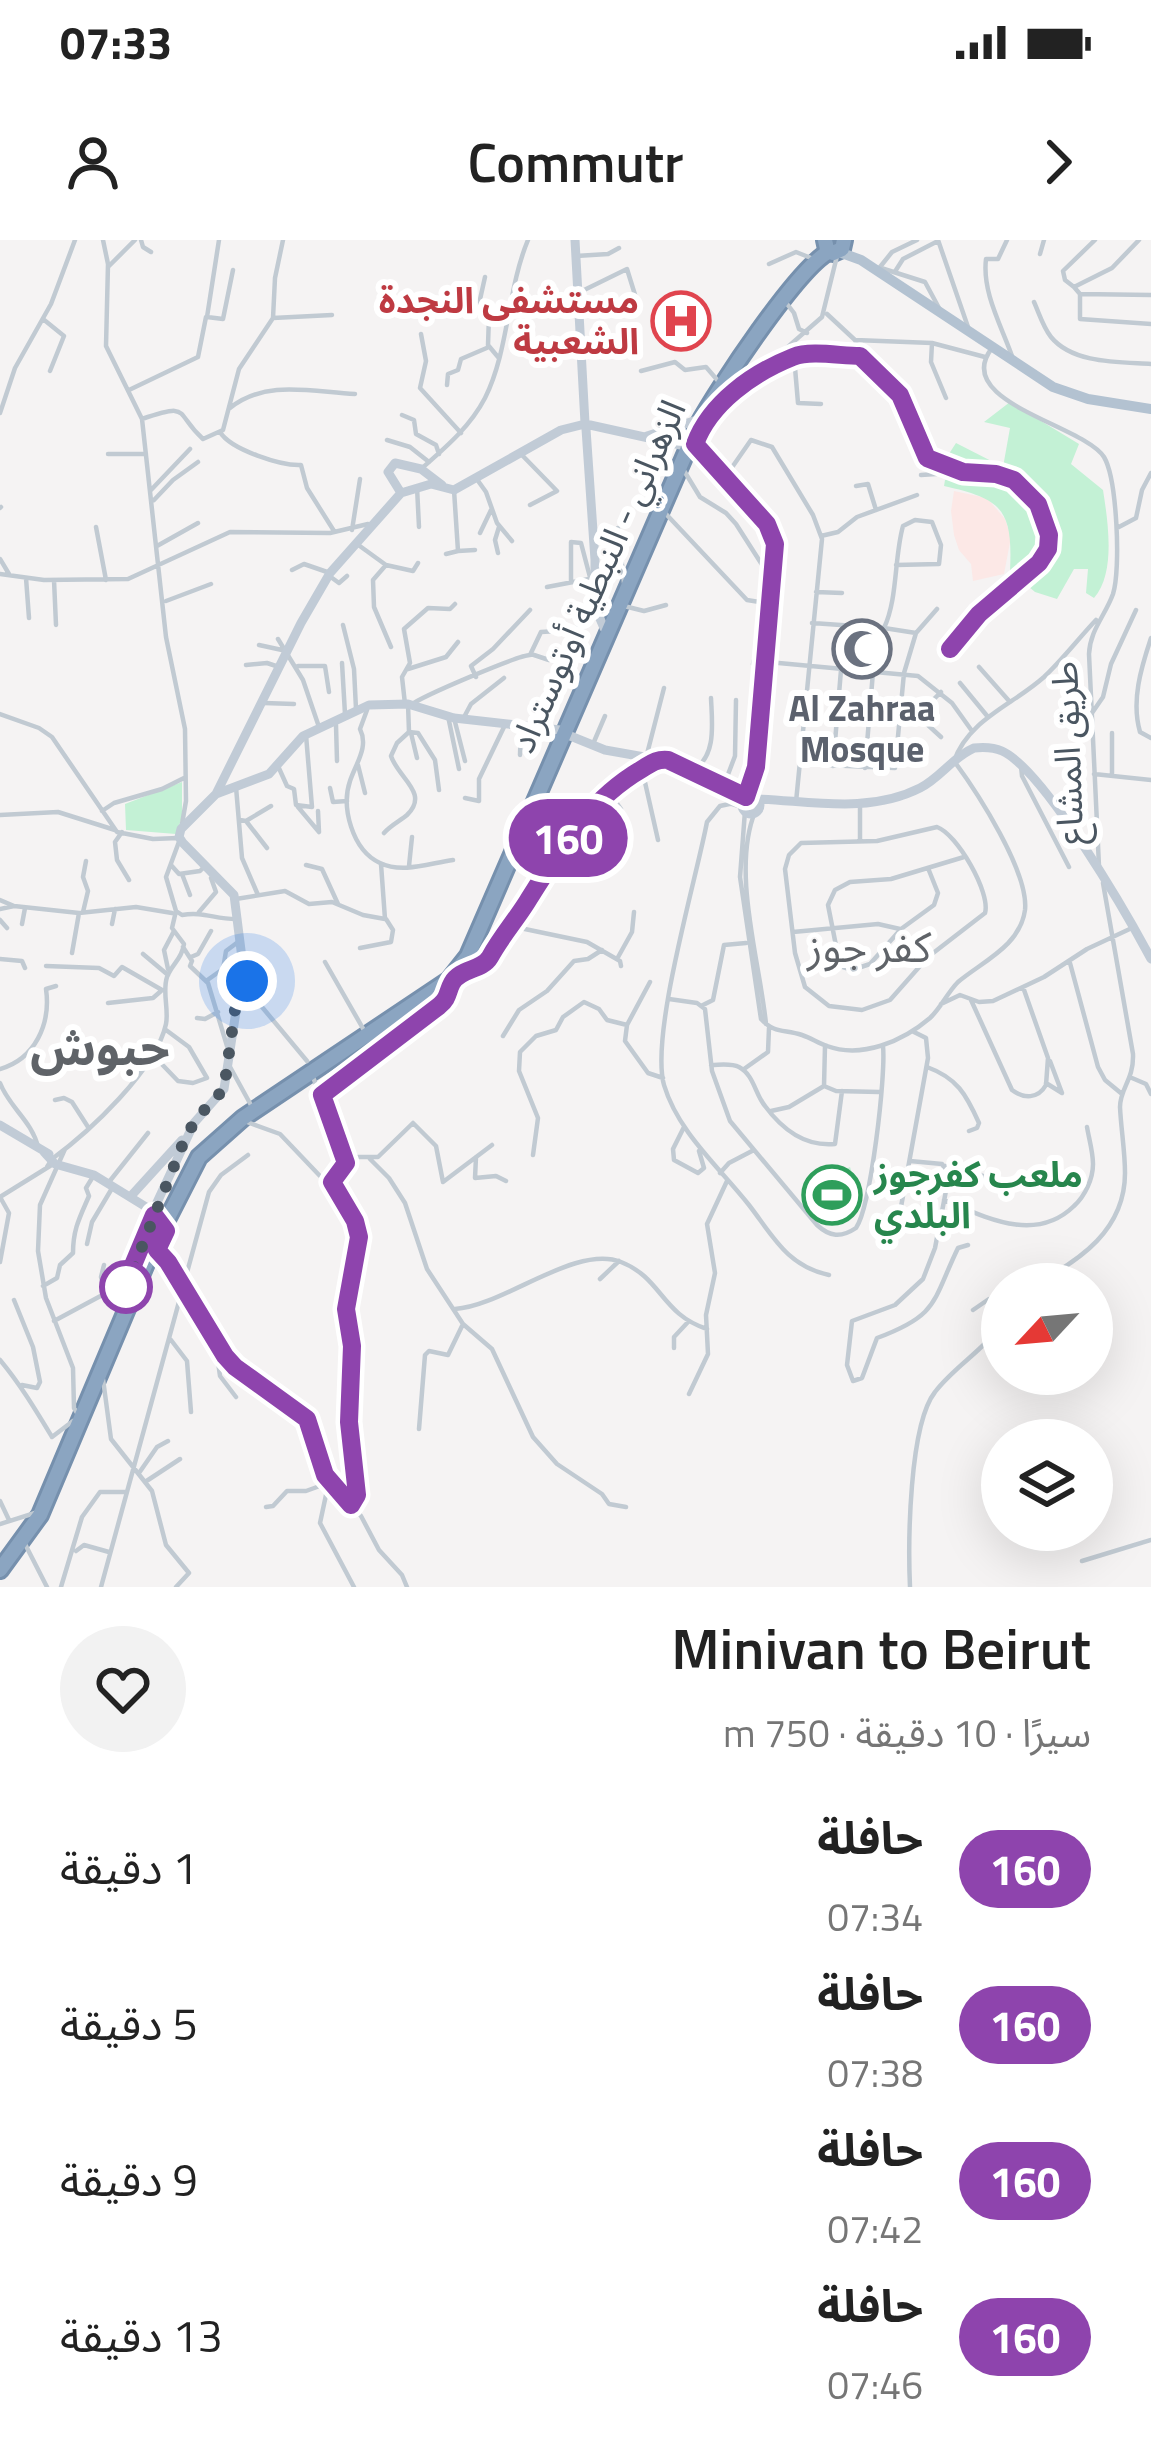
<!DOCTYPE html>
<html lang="ar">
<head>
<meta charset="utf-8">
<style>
	body { margin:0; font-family:"Titillium Web","Noto Sans Arabic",sans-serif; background:#f2f2f2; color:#222; direction:rtl; height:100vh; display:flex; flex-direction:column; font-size:45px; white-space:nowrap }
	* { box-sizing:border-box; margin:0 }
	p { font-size:39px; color:#767676 }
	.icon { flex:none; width:66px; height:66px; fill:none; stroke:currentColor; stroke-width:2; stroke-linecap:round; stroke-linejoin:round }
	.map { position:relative; height:1347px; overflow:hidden; direction:ltr }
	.drawer { display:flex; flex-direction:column; background:#fff; flex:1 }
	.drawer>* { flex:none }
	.badge { padding:0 24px; border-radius:39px; font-size:42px; line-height:78px }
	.needle { width:78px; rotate:244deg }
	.tools { position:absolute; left:981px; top:1023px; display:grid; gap:24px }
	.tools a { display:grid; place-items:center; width:132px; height:132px; border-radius:50%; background:#fff; box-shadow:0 12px 48px #0002; font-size:60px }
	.you { position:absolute; width:60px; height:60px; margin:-30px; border:9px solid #fff; border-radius:50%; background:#1a73e8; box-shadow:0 0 0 18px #1a73e833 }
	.map>.badge { position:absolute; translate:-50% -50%; box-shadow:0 0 0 6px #fff }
	.round { display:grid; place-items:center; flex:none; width:126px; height:126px; border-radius:63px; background:#f2f2f2 }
	.headline { display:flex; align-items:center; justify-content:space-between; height:204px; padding:0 60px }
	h1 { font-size:57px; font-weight:600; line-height:90px }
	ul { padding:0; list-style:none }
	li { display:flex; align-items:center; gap:36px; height:156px; padding:0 60px }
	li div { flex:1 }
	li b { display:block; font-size:45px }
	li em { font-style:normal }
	li .badge { min-width:132px; font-weight:700; text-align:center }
	.status { display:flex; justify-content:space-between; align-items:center; height:84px; padding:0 60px; background:#fff; direction:ltr }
	.status svg { height:33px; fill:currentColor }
	header { display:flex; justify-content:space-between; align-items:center; height:156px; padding:0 60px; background:#fff; font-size:54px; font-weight:600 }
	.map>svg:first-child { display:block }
	.medical { fill:#fce8e6 }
	.green { fill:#c3f1d5 }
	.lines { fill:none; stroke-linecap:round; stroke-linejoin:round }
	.highway-casing { stroke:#7690ad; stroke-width:20 }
	.street { stroke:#c1cad2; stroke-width:4.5 }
	.secondary { stroke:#c1cbd6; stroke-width:9 }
	.primary { stroke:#b3c2d1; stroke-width:10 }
	.highway { stroke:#8ba5c1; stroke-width:14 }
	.secondary-bridge { stroke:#c1cbd6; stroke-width:9 }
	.line-casing { stroke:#fff; stroke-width:27 }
	.line { stroke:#8e44ad; stroke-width:18 }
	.walk { stroke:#4a5661; stroke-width:12; stroke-dasharray:0 21.6 }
	.stop-dot { fill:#fff; stroke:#8e44ad; stroke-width:6 }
	.labels { text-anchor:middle; stroke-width:12; stroke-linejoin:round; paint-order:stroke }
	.health-label { font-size:36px; font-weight:bold; fill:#be3a42; stroke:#fff; text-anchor:end }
	.street-label { font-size:36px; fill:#4a5661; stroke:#fff }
	.worship-label { font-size:36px; font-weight:bold; fill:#5b616d; stroke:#fff }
	.leisure-label { font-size:36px; font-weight:bold; fill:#27864d; stroke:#fff; text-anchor:start }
	.quarter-label { font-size:42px; fill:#5f6368; stroke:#fff }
	.district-label { font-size:48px; font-weight:bold; fill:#5f6368; stroke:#fff }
</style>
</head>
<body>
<div class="status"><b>07:33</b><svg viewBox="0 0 49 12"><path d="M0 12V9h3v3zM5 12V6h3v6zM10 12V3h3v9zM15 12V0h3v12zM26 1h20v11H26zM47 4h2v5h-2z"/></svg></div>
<header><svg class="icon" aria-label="forward" viewBox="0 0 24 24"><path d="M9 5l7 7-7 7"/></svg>Commutr<svg class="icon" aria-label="person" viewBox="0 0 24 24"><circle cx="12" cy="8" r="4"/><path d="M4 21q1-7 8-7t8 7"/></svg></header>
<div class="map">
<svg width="1151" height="1347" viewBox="0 0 1151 1347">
	<rect width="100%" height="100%" fill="#f5f3f3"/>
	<path class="medical" d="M954,251L987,258L1005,279L1011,297L1004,334L973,341L971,324L959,310L954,295L951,271Z"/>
	<path class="green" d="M1010,162L1079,204L1071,224L1103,250C1108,282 1116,333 1094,358L1086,353L1088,329H1074L1057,359L1035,352L1010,331C1013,269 1002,259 944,246L945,240L963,234L943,223L956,203L1003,227L1010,188L984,182Z
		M182,542V577L176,594L126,590L125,564Z
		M850,927L861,960L819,982L802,950Z"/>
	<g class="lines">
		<defs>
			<path id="highway" d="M825,0L827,9L833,13L842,9L844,0
				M0,1330L40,1275L153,1007L199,917L243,878L449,740L468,716L698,185C717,150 798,27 830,11"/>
		</defs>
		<use href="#highway" class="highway-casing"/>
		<path class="street" d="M103,0L108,24L106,106L142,179L166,397L185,489L186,561L182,584
			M141,0L143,7L151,12
			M219,0L207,77L223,79L233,30
			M938,0L968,87
			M1007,0L998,19H986C982,52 1001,85 1012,116
			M1139,0L1112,28L1074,47L1080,54L1151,55
			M1040,14L1044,0
			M576,16L608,14L619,8
			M769,24L796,12L811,18
			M108,27L135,0
			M880,27L892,12L917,0
			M881,28L925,42L939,68
			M896,30L903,19L938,1
			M1074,47L1065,40L1063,31L1095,0
			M578,53L627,29L636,58
			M1080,55V79L1151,84
			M784,60L794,73L799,89L807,93
			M1034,62C1039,73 1043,87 1051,97C1073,124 1120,122 1151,124
			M462,71L489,76L488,105L498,117
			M477,73L485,37
			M827,74L855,100L862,119L900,155L923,219L936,234L921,235
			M273,78L332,75
			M43,79L64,96L50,131
			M421,94L426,121L420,148L461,193
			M855,100L932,103L985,117
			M932,103L931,122L946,158
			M992,108C950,162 1084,185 1104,217C1117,239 1121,329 1113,354C1105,376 1090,390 1089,414L1099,626
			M794,116L798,163L821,164
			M641,131L675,122L685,130L706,127L719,142
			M756,136L797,115L859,116
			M447,145L448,134L458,130L461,119L489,107
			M129,150L198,117L206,77
			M230,168C266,139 312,152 355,154
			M0,173L15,128L51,64L75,0
			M712,173L822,77L837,16
			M402,175L414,180L416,194L436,205L439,214
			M142,179C192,162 174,173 203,199L223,190L239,129L273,78L275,38L283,0
			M220,192C231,210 282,226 301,225L307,248L334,291
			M387,200L410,207L429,222
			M920,209C951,252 1028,211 1047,283C1050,295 1050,307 1043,318C1028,341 1000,355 979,373C968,383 959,397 949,409
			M520,213L557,251L530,265
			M108,214H146
			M421,229C445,208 470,187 485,158C509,110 507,50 528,0
			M683,229L700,257L726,273L736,284L768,334
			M726,236L751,200L772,207L813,275L822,299L796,562
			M476,238L486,252L497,283L512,301
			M856,246L868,244L876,270
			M417,247L419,287
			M151,250L190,209
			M154,260L173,240L198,222
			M0,268L1,267
			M666,274L747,360L771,364
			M96,287L106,340
			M618,288L624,343
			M1117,288L1136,278L1142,250L1151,233
			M352,290L360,239
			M480,293L491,270
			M821,296L838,292L857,277L917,255
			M357,304L386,325
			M157,306L198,283
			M458,311L475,310
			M498,313L495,300L499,287
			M446,314L458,311L454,250
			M0,319L9,334
			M292,330L304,324L330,333
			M0,334L44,340L128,339L230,292L330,293L368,284
			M328,335L339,343L347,336
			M26,338L29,378
			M54,340L56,385
			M571,342V302L581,303L591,341
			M547,347L589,339
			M816,352L842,353
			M166,361L211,344
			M624,366L644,371L666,365
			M812,383L884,388C898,358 894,318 903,286L915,280L932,282L941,305L939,324L896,325
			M343,385L354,429L356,469
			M884,388L916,393L937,369
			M1151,398C1141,428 1131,461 1140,492L1151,498
			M278,399L303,440L319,487
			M259,405L282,410
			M391,407L374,367L373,340L386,325L413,331L418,323
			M531,414L549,420
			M768,422L918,436L952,463L972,491
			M342,423L345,474
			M753,424L766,374
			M246,425L267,423L279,427
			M298,426H325L329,452
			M979,427L1010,462
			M408,429L446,417L458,402
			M476,437L471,426L493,409L530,370
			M960,443L988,477
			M264,463L294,464
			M405,464L402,437L410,423L404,389L428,368L450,369L455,364
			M411,465C422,456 519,415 530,415L541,392L575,390L595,367
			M928,465L941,452
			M367,470L360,489C369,507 356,523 350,541C341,567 352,610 380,623C403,634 430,623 453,620
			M902,472L917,475L941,497
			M1092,473L1103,457L1111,424L1136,370
			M0,474L39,488L52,497L117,592L153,599L178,598
			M448,476L459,529
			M454,478L465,521
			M463,479L471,464L504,438
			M336,485L337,521
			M409,492L418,493L435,520L439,550
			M411,493L417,518
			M1112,493V535
			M593,504L605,476
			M647,514L664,448
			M520,515L521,486
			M802,524L895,528L904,433L916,393
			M358,525L365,553
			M278,526L287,546L294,549L296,565L312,567L306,495
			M833,526L841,430
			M1021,526L1022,536L1069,627
			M865,528L873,432
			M642,529L658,600
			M693,530C717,516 712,483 711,458
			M1094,534L1151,540
			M724,545L735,516L736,460
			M236,547L242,618L258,655
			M330,548L333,562L347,561
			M465,558L479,561V539L504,487
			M743,561L720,566L707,582C696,640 650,795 664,845C678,892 719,927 749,965C773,996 787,1026 829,1035
			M729,563L742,567
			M860,565V601
			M298,567L319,592L318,571
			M102,571L114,563L162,549L184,538
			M745,571L740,637L761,779C775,794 784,789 802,795C811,798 818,803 827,806C862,819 903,801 930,778C941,768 947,753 958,742C983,721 1020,706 1025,670C1029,632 977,552 954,521C969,479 1013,465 1044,437C1063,419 1078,399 1096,380
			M755,572C731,631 760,722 766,784
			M0,575L58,572L115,590
			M240,580L246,581L271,566
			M246,581L267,608
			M937,587C957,594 991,653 985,673L928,717L890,760L862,770L829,766L805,747L795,713L785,629L789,615L801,603L877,601Z
			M122,592L115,602L117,620L129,640
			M384,593C391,585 400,581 407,575C430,553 398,538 391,516L397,503L409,492L408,464
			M595,622L602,592L621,569L608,551
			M171,625L179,634L200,631L206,625
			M306,625L322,629L338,664
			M409,626L412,597
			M928,628L938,653L934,665L901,689L870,724L852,730L840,726L828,665L835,650L850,642L891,639L964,617
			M182,634L190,655
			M236,659L285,651L309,664L332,662L363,675L385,679L381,624
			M0,660L14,666
			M0,669L14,666L79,673L136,667L172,673
			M176,671L182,675C204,671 216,680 239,679
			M83,672L88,651L83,637L86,621
			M199,672L216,652L211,638
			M0,680L7,688
			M512,682L520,688L587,702L620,721L621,726
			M22,684L25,668
			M112,684L115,669
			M793,692L878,684L900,689
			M183,707L192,721L190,726L208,743L227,806
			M360,708L391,702L393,690L386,679
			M72,713L79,673
			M143,714L168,735
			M191,717L198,714L211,691
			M0,719L22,721L25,728
			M617,719L632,692L634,672
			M325,722L365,792
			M1070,723L1098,827L1105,840L1122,854
			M46,726L99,728L114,736L122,727L162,750
			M168,729L164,710L174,691
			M460,736L487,722L497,700L581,579L622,539L653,522
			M241,738L254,747L262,767L307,821
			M206,741L223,729L226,711L238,702
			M650,742L627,785L625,801L648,833L663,838
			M669,759L697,763L705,769L712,831L730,881L817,985C830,997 841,998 856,988C871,966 886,835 883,806
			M971,760L1012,850C1024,859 1038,859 1046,845L1048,818L1023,747
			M108,763L153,758L161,751
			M941,764L960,755L979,762L993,761L1044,737L1087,709L1134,687
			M703,765L713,760L724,705L746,703
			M197,778L205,779L218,772
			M503,796L519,770L547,751L574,721L588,719L602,710
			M825,806L824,846L836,851L879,852
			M153,815L178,841L193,843L207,838L189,807L166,790
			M229,825L252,867
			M711,825C720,825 731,823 739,827C754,835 755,854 765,866C782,889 804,907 835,904L842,851
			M927,827C957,838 966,854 979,883L977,888L969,891
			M0,829C35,819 51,784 46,749L56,746
			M744,829L768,812L769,788
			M313,837L345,921L332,942L355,981L359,997L346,1069L352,1107L349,1182L357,1255L351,1265
			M1132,838L1146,844L1151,854
			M0,843C9,867 32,881 38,907
			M1046,843L1062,853L1050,821
			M322,855L439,767L449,756L451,743
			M55,860L64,858L72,862L88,887
			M771,871L789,867L824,846
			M247,882L280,894L320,936L332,940
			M684,887L673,909L674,920L698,933L704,928L699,911
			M65,909L40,965L38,1011L46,1058L73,1128L74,1168L79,1176
			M533,915L538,878L519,831L520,812L536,796L556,790L563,777L584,762L599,769L607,780L627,785
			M476,917L475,938L496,936L506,941
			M370,919L389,938L405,963L427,1029L463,1084L448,1115L429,1111L425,1115L419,1189
			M910,921L942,924L949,935L935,1008L923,1039L895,1065L852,1081L847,1125L853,1141L862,1138L877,1098C939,1075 932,1062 958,1008L968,1005
			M346,923L358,917H378L413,883L436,906L443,942L492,905
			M945,926C982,928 1026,967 1054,931
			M47,927L52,919C89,892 156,830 166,784C169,769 162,752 167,737C172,724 182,719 184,704L172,688L176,671L166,637L180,599
			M720,933L729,923L752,911
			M109,942L148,893
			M0,957L9,973L0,1022
			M0,957L50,926
			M944,960C985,977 1035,1004 1074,966C1085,956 1093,939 1093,924C1093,912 1089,899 1087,887
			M897,989L928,818L926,798L912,791
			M87,1004L92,982L111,950
			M155,1009L168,1021L231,1123L307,1179L325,1235L361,1276L379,1310L402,1335L407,1347
			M104,1025L101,1037L106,1053
			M600,1039L619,1021
			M1036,1044C1080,1020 1125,990 1125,933C1125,911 1121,889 1120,867C1120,848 1134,840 1133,814L1103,643
			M43,1046L57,1038L60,1025L73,1013C73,989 80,977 89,956L86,948L94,935
			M14,1060L33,1107L40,1142L37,1148L22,1145
			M455,1069C504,1066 575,1004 621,1022C662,1038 661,1074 707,1089
			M973,1070L989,1059L1002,1067
			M54,1081L108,1052L126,1059
			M463,1084L492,1109L533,1197L557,1224L602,1254L609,1264L626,1267
			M171,1100L187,1121L191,1172
			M215,1100L220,1136L236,1157
			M674,1108V1097L688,1082
			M0,1120C20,1144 35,1169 52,1197L73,1181
			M103,1139L111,1199L152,1251L166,1305L189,1333L176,1347
			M689,1154L708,1114L706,1075L715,1033L707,984L727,941
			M139,1233L157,1207L168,1201
			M329,1241L320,1283L354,1347
			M145,1242L180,1219
			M0,1261L9,1280
			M266,1267L273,1266L287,1251H306L328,1243
			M0,1284L38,1272
			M25,1304L47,1347
			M76,1311L84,1305L109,1312
			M1082,1321L1151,1300
			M61,1347L82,1277L100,1252H126
			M101,1347L209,952L221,935L248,915
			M910,1347C908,1303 909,1185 935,1152C953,1128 981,1112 1002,1085"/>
		<path class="secondary" d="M575,0L585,183
			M590,185L685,206
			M586,189L595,320V367L604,388
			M647,196L697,180
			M691,202L761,276L775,304L754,557
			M401,253L388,232L395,223L421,229L442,245
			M563,493L605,510L678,523L740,552L745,559
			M216,554L269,534L303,496L369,465L408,464L454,478L560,490
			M742 565a9 9 0 1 1 18 0a9 9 0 1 1-18 0Z
			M758,559C811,561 869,574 920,548C940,538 953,517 974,508C984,507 993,507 1002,511C1044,530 1127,674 1151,719
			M0,885L49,914
			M44,912L55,924L94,935L151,970
			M131,956L182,900
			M153,971L194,883L224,849L243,726L234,655L183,603L179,597L181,589L216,554L301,383L330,333L401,253L431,244L454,250L561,190L585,184
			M128,1053V1038L153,975"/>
		<path class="primary" d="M839,12L861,20L1053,147L1088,159L1151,169"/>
		<use href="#highway" class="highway"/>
		<path class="secondary-bridge" d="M157,978L164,988"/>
	</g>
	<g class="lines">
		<defs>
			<path id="line" d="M128,1053V1037L154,975L166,991L157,1010L168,1022L225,1116L235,1127L307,1179L325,1235L351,1265L357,1255L349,1182L352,1106L346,1069L359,997L355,981L332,942L346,923L322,855L439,766C449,758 447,752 452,743C460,728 482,731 490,717C501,697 515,681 527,662C560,610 587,561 642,529C652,523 656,519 668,520L746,557L756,527L775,304L767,284L695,204C710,163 753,133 793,117C811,110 840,116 860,116L900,155L927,218L963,232L996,234L1014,240L1038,264L1049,295L1048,309L1039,323L979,374L950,409"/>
		</defs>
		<use href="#line" class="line-casing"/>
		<use href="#line" class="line"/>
		<path class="walk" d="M126,1047L186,896L197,878L224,849L238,748L241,738L247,741"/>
	</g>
	<defs>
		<symbol id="hospital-ring" viewBox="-11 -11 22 22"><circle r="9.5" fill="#fff" stroke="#e0444e" stroke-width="1.5"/><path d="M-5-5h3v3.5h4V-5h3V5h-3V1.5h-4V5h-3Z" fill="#e0444e"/></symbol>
		<symbol id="mosque-ring" viewBox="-11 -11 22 22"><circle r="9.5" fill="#fff" stroke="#6b7280" stroke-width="1.5"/><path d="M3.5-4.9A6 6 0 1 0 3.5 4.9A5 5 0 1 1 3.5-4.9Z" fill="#6b7280"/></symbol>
		<symbol id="stadium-ring" viewBox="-11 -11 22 22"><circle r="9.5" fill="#fff" stroke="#2e9e5b" stroke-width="1.5"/><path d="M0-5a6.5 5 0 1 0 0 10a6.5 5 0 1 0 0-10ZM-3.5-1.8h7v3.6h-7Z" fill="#2e9e5b"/></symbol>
	</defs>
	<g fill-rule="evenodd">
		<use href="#hospital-ring" x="648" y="48" width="66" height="66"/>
		<use href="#mosque-ring" x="829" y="376" width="66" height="66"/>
		<use href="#stadium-ring" x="799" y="922" width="66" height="66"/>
	</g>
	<circle class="stop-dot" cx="126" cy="1047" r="24"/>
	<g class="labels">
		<g class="health-label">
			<text x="639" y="73">مستشفى النجدة<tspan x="639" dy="41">الشعبية</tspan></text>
		</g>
		<g class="street-label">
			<text transform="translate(597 336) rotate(-66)" y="13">الزهراني - النبطية أوتوستراد</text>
			<text transform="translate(1067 513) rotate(-92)" y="13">طريق المشاع</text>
		</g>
		<g class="worship-label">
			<text x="862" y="481">Al Zahraa<tspan x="862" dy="41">Mosque</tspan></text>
		</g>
		<g class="leisure-label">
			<text x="874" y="947">ملعب كفرجوز<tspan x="874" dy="41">البلدي</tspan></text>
		</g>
		<g class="quarter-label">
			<text x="869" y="722">كفر جوز</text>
		</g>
		<g class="district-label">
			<text x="100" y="825">حبوش</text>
		</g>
	</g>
</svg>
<div class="tools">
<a><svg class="needle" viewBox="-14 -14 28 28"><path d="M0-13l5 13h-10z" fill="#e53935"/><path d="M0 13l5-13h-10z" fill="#767676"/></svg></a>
<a><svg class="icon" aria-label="layers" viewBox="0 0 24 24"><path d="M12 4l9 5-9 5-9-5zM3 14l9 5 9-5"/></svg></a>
</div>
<div class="you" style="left:247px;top:741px"></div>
<b class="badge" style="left:568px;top:598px;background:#8e44ad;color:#fff">160</b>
</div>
<section class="drawer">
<div class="headline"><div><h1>Minivan to Beirut</h1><p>سيرًا · 10 دقيقة · 750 m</p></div><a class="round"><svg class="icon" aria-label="heart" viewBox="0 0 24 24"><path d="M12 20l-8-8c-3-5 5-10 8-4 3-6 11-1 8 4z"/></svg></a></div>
<ul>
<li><span class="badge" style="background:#8e44ad;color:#fff">160</span><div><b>حافلة</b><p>07:34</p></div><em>1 دقيقة</em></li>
<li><span class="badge" style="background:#8e44ad;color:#fff">160</span><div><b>حافلة</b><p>07:38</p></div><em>5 دقيقة</em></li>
<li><span class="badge" style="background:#8e44ad;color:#fff">160</span><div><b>حافلة</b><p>07:42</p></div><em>9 دقيقة</em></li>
<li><span class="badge" style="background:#8e44ad;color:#fff">160</span><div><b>حافلة</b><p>07:46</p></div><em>13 دقيقة</em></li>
</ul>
</section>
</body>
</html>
